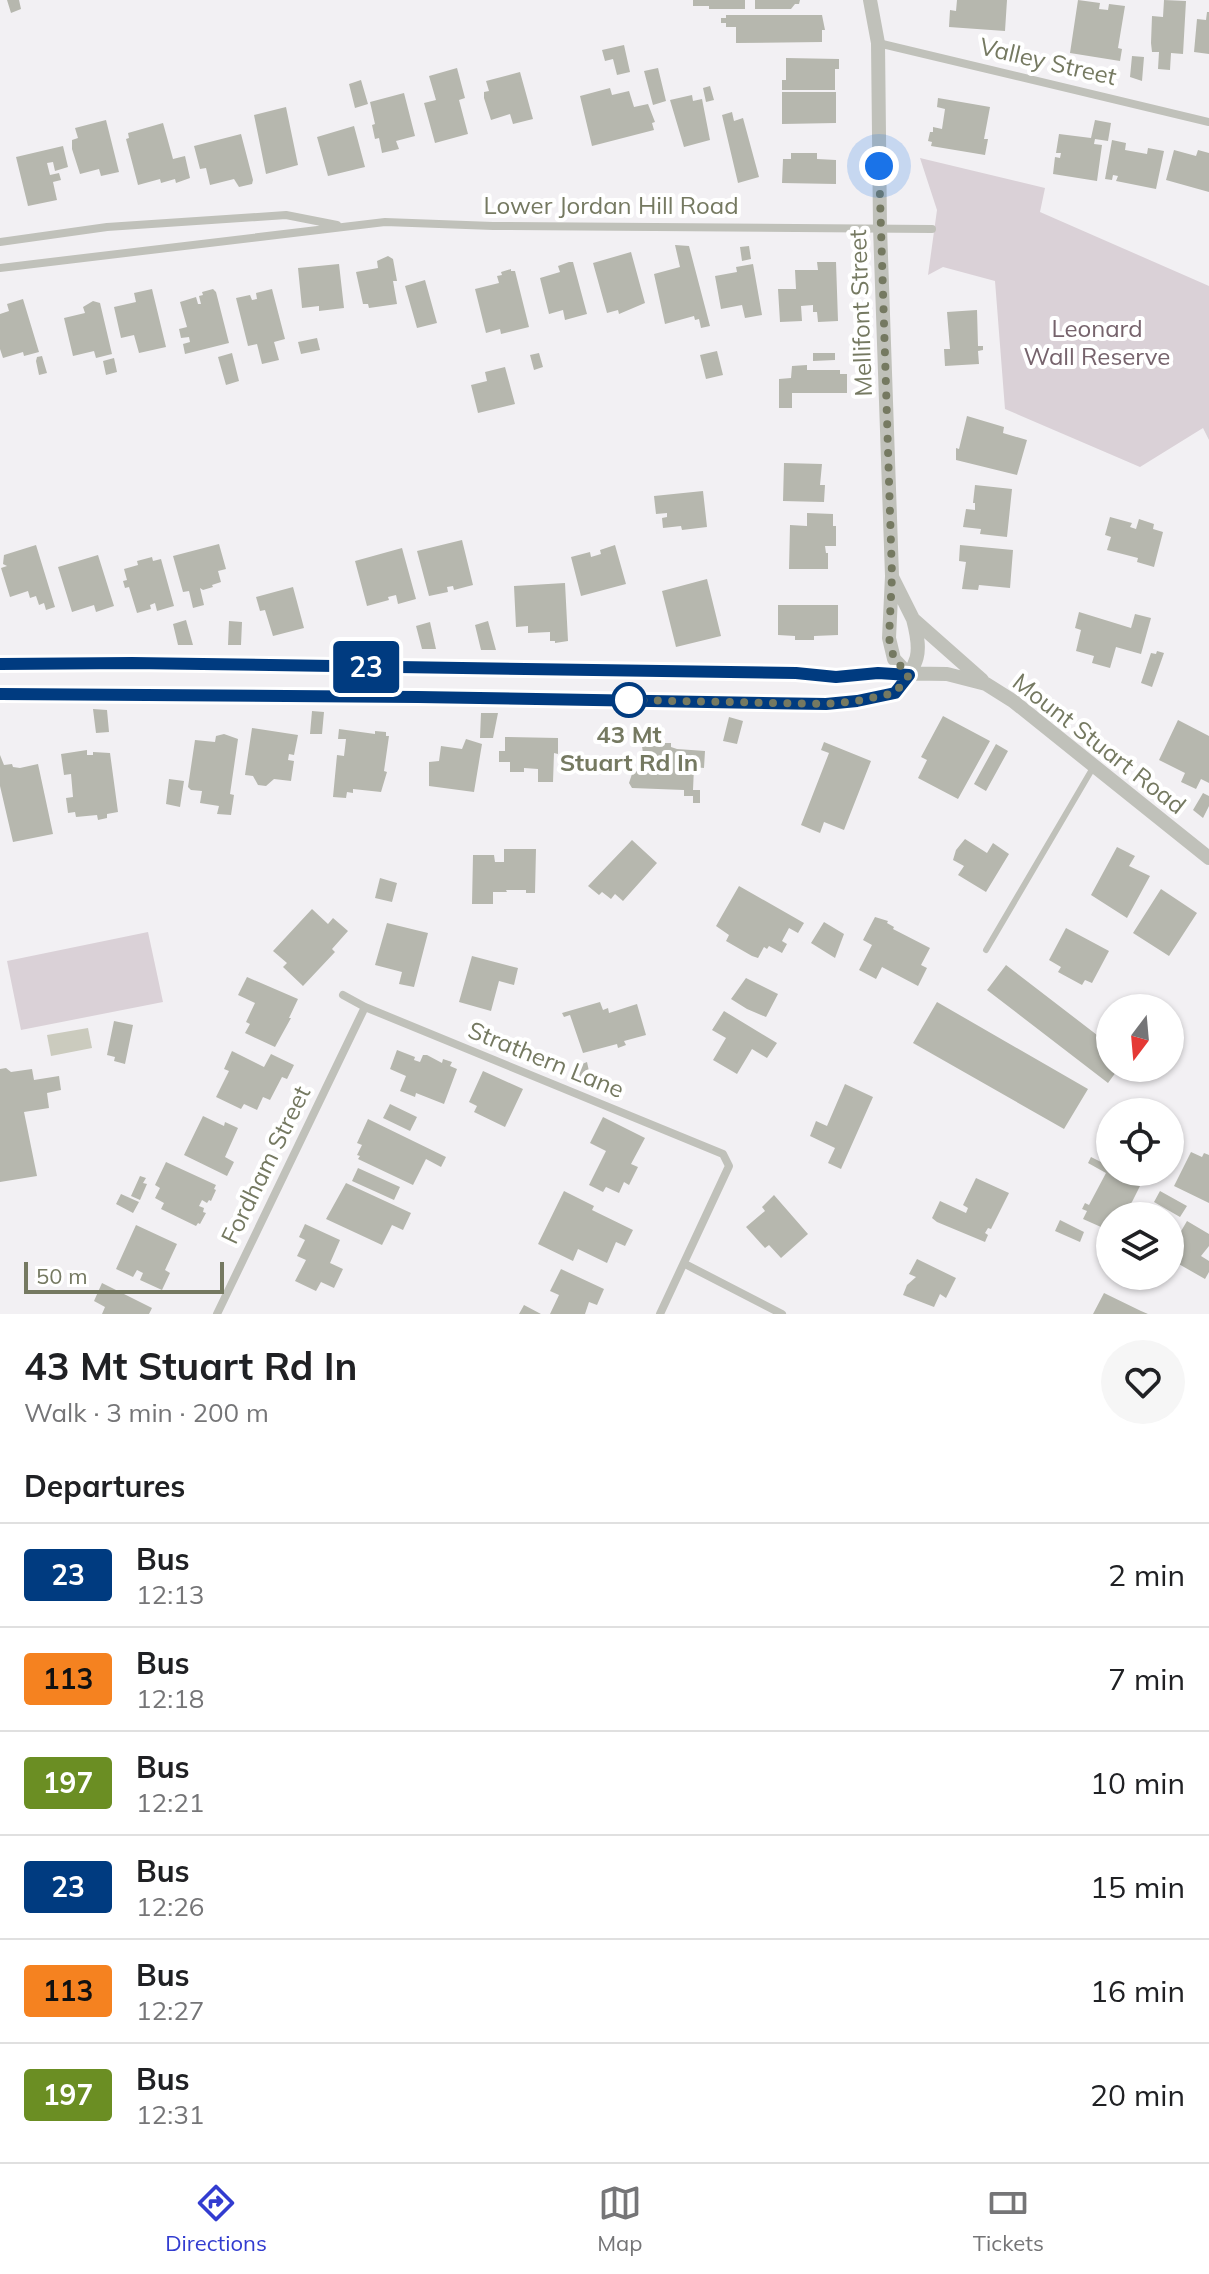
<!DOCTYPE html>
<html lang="en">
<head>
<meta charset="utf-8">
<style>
	body { margin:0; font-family:Mulish,sans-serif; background:#f6f6f6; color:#202124; height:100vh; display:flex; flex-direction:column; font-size:30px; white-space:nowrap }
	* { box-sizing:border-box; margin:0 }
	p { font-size:26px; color:#757577 }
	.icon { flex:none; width:44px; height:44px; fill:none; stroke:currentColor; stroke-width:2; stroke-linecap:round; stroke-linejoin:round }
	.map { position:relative; height:1314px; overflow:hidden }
	.side { display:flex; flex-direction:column; background:#fff; flex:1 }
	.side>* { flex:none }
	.badge { padding:0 16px; border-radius:6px; font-size:28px; line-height:52px }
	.needle { width:52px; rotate:196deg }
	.buttons { position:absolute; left:1096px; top:994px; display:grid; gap:16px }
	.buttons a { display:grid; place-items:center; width:88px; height:88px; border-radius:50%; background:#fff; box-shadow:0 2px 6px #0004; font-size:40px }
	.scale { position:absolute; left:24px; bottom:20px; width:200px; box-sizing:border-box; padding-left:8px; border:4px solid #757961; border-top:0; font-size:22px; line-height:28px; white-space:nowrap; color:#757961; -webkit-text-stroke:6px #fff; paint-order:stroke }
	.you { position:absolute; width:40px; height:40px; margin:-20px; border:6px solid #fff; border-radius:50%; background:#1a73e8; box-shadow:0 0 0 12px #1a73e833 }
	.map>.badge { position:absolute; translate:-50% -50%; box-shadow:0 0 0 4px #fff }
	h2 { padding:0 24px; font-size:30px; line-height:72px }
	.round { display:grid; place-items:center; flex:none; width:84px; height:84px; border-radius:42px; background:#f6f6f6 }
	.head { display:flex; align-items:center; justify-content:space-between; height:136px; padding:0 24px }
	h1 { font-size:38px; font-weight:700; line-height:60px }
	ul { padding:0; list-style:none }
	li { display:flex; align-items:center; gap:24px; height:104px; padding:0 24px; border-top:2px solid #e0e0e0 }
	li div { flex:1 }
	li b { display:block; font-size:30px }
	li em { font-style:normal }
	li .badge { min-width:88px; font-weight:700; text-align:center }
	.dock { display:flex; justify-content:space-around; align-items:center; height:112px; border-top:2px solid #e0e0e0; background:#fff; font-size:22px; color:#757577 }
	.dock a { display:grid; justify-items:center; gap:4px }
	.dock .on { color:#323cd0 }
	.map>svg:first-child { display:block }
	.green { fill:#dad1d7 }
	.water { fill:#cbcbbe }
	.building { fill:#b6b7ae }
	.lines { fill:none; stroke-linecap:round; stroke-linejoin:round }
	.service { stroke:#c0c1ba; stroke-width:6 }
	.minor { stroke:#c0c1ba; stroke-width:8 }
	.tertiary { stroke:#c0c1ba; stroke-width:14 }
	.line-casing { stroke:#fff; stroke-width:18 }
	.line { stroke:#003b80; stroke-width:12 }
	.walk { stroke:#757961; stroke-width:8; stroke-dasharray:0 14.4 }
	.stop-dot { fill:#fff; stroke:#003b80; stroke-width:4 }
	.labels { text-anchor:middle; stroke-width:8; stroke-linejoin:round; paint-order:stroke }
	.street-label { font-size:24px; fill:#757961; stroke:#fff }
	.park-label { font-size:24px; fill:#76636c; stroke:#fff }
	.stop-label { font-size:24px; font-weight:bold; fill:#757961; stroke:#fff }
</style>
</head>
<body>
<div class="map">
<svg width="1209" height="1314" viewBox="0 0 1209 1314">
	<rect width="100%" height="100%" fill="#f2f0f3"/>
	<path class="green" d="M920,158L1045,188L1040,212L1209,286V440L1203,428L1140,467L1005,409L995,281L943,267L928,275L937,210Z
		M148,932L163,1002L21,1030L7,961Z"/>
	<path class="water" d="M88,1028L92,1048L51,1056L47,1035Z"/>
	<path class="building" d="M7,0H19L21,9L11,13Z
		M693,0H745V9H709V6H693Z
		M755,0H800L799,4H795L791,9H755Z
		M957,0H1007L1005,31L949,27L950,10L956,11Z
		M1078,0L1100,3L1099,9L1108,10L1109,4L1125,6L1118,48L1122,49L1120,61L1070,53Z
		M1164,0L1186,1L1183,54L1171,53L1170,70L1158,69L1159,52H1152L1151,43L1152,16L1163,17Z
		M1207,12H1209V54L1194,52L1197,19L1206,20Z
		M726,15H822L825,30H822V42L736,43V27H726V23H721V18H726Z
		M624,45L630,72L617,75L613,59L605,61L602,50Z
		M1132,56L1144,57L1142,81L1130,77Z
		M786,58L839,59V69H835V90H782V80H786Z
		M457,68L465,98L459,100L468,134L435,143L424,103L436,100L429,76Z
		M658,68L666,101L653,105L644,71Z
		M520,72L533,119L513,124L510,114L491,120L484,98V92L489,91L486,81Z
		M361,80L368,104L355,108L349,84Z
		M710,86L714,100L706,102L703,88Z
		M610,88L612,95L629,91L634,107L648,104L655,122L652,123L654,130L592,146L580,96Z
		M782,92H836V123L782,124Z
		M404,93L415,136L396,141L399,149L382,153L379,138L375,139L372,125L375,124L370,102Z
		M692,95L693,101L702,99L710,140L684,147L670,100Z
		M938,98L990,107L984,139H988L985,155L931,146L932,142L928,141L930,132H933V127L942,129L945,109L937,107Z
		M286,107L298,165L266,174L254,115Z
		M732,112L734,121L743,118L759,177L738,183L722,115Z
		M106,120L119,172L101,176L99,169L80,174L72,149V140L78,138L75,128Z
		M1095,120L1111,123L1108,141L1095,139L1094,144L1102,145L1097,181L1053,174L1055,157L1060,158L1061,153H1056L1059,134L1091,138Z
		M163,123L173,159L185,156L190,178L176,183L175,179L161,183L160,179L138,185L126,139L129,138L128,133Z
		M354,126L365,167L328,176L317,137Z
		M241,134L253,180L252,184L239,187L234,179L210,185L206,168L200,169L194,146Z
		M1112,140L1126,143L1125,150L1147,154L1148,148L1164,151L1156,189L1116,181L1118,176L1113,175L1112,180L1105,179Z
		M63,146L68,167L55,171L53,162L47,163L50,175L59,173L61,180L53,182L57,200L28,206L16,157Z
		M1174,150L1196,156L1198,150L1209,153V192L1166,180Z
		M791,153H817V159L836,160V184L782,183L783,159H791Z
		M675,245L689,246L710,326L701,328L699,319L695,320L694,316L665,324L654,274L680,267Z
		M749,246L751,259L742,261L740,247Z
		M631,252L645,303L619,314L618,310L607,313L593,263Z
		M388,256L393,259L397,281H393L397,304L369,308L368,304H363L356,272L378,268L377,261Z
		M569,262H573L587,314L565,320L563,310L549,314L540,278L560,272L558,266Z
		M817,262H836L838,321L818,322L817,312H813V305L801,306L802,321L780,322L778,289H796L795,270H818Z
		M339,264L344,308L319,311V306L302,308L298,268Z
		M753,264L762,315L745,318L742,305L721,309L715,276L737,272L736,267Z
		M511,269V271H515L529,327L501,334L500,329L486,333L475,289L499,283L497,276L502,275L501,272Z
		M425,280L437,323L417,328L405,286Z
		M152,289L166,347L139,353L134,335L121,338L114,307L136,302L134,293Z
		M213,289L216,292L229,343L185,354L183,344L190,342L189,337L181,338L179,329L187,327L180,302L196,297L198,304H201L199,296L203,295L202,292Z
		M272,289L285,339L274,342L279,360L262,364L257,344L248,346L236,298L250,295L252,300L257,299L256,293Z
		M23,299L39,352L24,356L23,352L3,358L0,349V314L9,311L7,304Z
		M93,301L100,303L112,354L96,358L94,351L73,356L64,318L85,313L83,307Z
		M977,310L978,346H983V350L978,351L979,364L945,366L944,349H950L947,312Z
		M317,338L320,350L301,354L298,342Z
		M717,351L723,375L706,379L700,355Z
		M232,353L239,381L226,385L218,357Z
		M539,353L543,367L534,370L530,355Z
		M813,353H835V360L813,361Z
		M42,356L47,373L39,375L36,361L37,357Z
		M114,358L117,372L106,375L103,361Z
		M807,365V370H840V374H847V393H792V408H779V379L791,378L792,366Z
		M505,367L515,404L478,413L471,385L487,381L485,372Z
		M967,416L1004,427L1003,433L1027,440L1017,475L956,460V448L959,449Z
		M784,463L822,464L820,485H825L824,502L783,501Z
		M975,485L1012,489L1007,537L980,534L981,529L963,527L966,509L975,510V503H973Z
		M703,491L707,527L682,530L681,526L663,528L662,518L667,517V513L656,514L654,496Z
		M807,513L833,514V526H836V546H825L826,553H828V569H789L790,525L807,526Z
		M1110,517L1132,523L1130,527L1136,529L1139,519L1154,524L1153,529L1163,532L1154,567L1137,562L1138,558L1107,550L1111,537L1105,535Z
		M462,540L473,585L454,590L453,586L447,587L448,592L429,596L417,551Z
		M219,544L226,569L218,571L221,582L212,585L213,587L203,590L200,588L204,605L193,608L189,591L183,592L173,556Z
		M36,545L55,607L46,610L44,603L39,605L36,596L30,598L28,591L10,597L1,568L7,566L3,564L4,555Z
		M615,545L626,584L581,596L571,557L590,552L591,557L601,554L600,550Z
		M960,545L1013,550L1010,588L979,585L978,590L962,589L966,562L959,561Z
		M402,548L416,599L398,604L396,595L388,597L389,600L367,606L355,561Z
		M98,555L114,606L96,612L94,605L72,612L58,567Z
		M152,557L153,561L161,559L174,606L157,611L155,603L150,605L151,609L137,613L129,587L125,588L123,581L127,580L124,569L138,565L137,561Z
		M707,579L721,636L676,647L662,591Z
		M565,583L568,641L555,643V641H550V632L528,633V626L516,627L514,586Z
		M293,587L304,628L273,636L265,610L260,611L256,597Z
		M778,605H838V635L814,636V640H795V636L778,635Z
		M1079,612L1131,628L1135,614L1151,618L1141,654L1116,647L1110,668L1092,663L1094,656L1076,651L1081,630L1075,628Z
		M186,620L193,645H178L173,624Z
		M229,621L242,622L241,645H228Z
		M488,621L496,650H481L475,625Z
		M430,622L436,649H422L416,626Z
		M1157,651L1164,653L1152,687L1141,683L1151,653L1156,654Z
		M93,709L107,710L109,732L96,733Z
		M312,711L324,712L322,734H310Z
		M481,713H498L493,738H480Z
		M943,716L990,741L958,799L918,778L927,760L921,757Z
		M729,717L743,721L737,744L723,741Z
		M1178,720L1209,736V783L1201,779L1196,789L1181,782L1185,773L1159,760Z
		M252,728L298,735L294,755L289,754L288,760L294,761L291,781L274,779L266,786L258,785L253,776L245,775Z
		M339,729L375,734V731L386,732V736H389L384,771L387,772L381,792L353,789V793L347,792L346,798L333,797L337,755L344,756L346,739H338Z
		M224,734L238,739L230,794L234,795L231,815L217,814L219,806L200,803L202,791L191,790L188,787L195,740L215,742L216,736Z
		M505,737L558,738V754L554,753L553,782H538V769L524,768V772H510V762H499V751H505Z
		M466,739L482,744L474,792L429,786V762L439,761L441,746L462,749Z
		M824,742L871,761L844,830L824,822L820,833L801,825L829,753L821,750Z
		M659,743H671V747L677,749L705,751L704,768L694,767L693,790H700V803H693V796H684V790L632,788L629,783L633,771L641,772V764L644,761L642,746H659Z
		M996,744L1008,751L986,791L974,784Z
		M87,750V755H93V752L110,753L118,812L107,814V818L98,820L97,815L76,817L75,812L68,813L66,798L73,797L71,774L64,775L61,754Z
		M0,755L4,765L12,764L13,767L20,768L38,764L53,834L13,842L0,786Z
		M169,779L184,781L180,807L166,804Z
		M1203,793L1209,796V806L1203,818L1193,810Z
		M965,839L987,853L993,843L1009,854L986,892L958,875L964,866L953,860L956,850Z
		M632,840L657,863L623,901L615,894L611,899L602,892L599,895L588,886Z
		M1117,847L1135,856L1129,866L1150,876L1127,918L1091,895Z
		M504,849H536L535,893H526V890H506L507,892H493V904H472L473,855H494L495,862H504Z
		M380,878L397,883L392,902L375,898Z
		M739,886L804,923L798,933L789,928L782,941L787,944L782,953L769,946L767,949L764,947L758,958L752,956L726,941L729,935L716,926Z
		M1161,889L1197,913L1169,956L1133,933Z
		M312,909L328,924L333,918L348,931L332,949L335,952L303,986L283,967L287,963L273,951Z
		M875,917L888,921L887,923L894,927L893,929L930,948L921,965L927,968L918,986L882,967L876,979L859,970L872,945L863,940Z
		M824,922L844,934L835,958L811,943Z
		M387,923L428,933L414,987L399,984L402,972L375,965Z
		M1066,928L1109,951L1092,983L1085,980L1082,985L1058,972L1061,967L1049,960Z
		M472,956L518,968L514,985L499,981L491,1011L459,1002Z
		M1006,965L1110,1045V1068H1119L1108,1083L987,990Z
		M247,977L298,999L289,1018H291L275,1047L245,1033L250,1024L246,1022L255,1003L238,995Z
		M746,978L778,994L766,1017L747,1009L731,999Z
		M600,1002L603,1010L608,1008L609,1013L637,1004L646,1035L624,1041L626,1045L618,1048L617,1044L583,1053L570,1015L564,1017L562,1013Z
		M937,1002L1088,1089L1064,1129L913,1043Z
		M724,1011L777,1043L767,1058L752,1049L737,1074L713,1060L726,1038L712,1030Z
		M114,1021L133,1025L125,1064L114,1061L115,1057L107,1055Z
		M397,1050L415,1057L414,1060L420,1062L423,1055H427L442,1063L443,1059L452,1062L450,1066L457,1069L444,1104L416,1093L415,1097L400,1091L406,1076L390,1069Z
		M232,1051L264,1067L271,1054L294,1065L287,1079L282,1077L270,1100L263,1097L257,1110L244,1104L241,1109L216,1097L229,1071L224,1069Z
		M587,1062L590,1076L581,1080L577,1066Z
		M6,1068L11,1072L32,1069L34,1080L59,1076L61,1090L47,1093L49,1108L24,1112L37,1176L0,1182V1069Z
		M483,1071L523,1089L505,1127L474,1112L477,1106L469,1102Z
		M845,1084L873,1097L841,1169L828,1163L835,1148L810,1136L816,1121L827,1126Z
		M390,1104L417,1117L410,1131L383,1118Z
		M203,1116L224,1126L225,1122L238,1128L225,1157L234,1162L227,1176L184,1155Z
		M603,1117L645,1138L631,1164L638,1167L629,1185L624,1182L619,1193L606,1187L603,1192L589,1185L606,1151L590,1143Z
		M368,1119L446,1157L441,1167L426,1159L413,1185L358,1159L360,1156L357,1155L362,1145L357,1143Z
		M1191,1152L1202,1157L1204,1153L1209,1155V1203L1174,1186Z
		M1091,1157L1109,1166L1110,1172H1119L1141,1184L1125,1216H1110V1231L1083,1219L1087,1211L1082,1209L1085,1203L1089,1205L1106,1173L1088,1163Z
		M166,1162L216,1185L214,1189L216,1190L211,1201L209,1200L207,1203L202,1200L199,1206L204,1208L203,1212L206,1213L200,1224L198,1223L196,1226L161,1209L164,1203L155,1198L160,1188L155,1185Z
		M358,1168L400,1187L394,1200L352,1181Z
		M140,1176L146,1178L143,1183L147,1184L140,1200L131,1196Z
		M976,1178L1009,1193L991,1229L988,1228L985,1233L988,1235L985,1242L937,1222L932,1218L940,1201L966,1213L968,1208L963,1205Z
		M346,1183L411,1213L403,1230L392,1225L382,1245L326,1219Z
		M564,1191L594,1206L592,1210L633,1230L625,1246L616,1242L607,1263L578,1249L573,1261L538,1244Z
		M1160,1191L1187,1206L1180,1217L1154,1202Z
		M121,1194L139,1202L133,1213L116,1204Z
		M774,1195L808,1234L781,1258L769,1245L765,1248L746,1227L765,1211L762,1207Z
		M1060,1220L1084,1232L1080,1242L1055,1231Z
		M1187,1221L1209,1234V1246L1201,1256L1209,1261V1272L1205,1279L1170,1259V1250Z
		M305,1224L340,1240L330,1263L343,1269L334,1288L321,1282L316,1291L295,1281L306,1260L297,1256L305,1240L299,1237Z
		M136,1225L177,1244L165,1270L170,1273L162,1290L140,1280L143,1273L137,1270L133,1277L116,1269Z
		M917,1259L956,1278L946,1298L940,1294L934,1307L903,1295L907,1285L916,1277L909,1274Z
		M561,1269L604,1289L597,1305L589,1302L585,1314H550L559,1295L550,1291Z
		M102,1283L152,1308L149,1314H102L105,1307L94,1301Z
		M1104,1293L1141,1311L1148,1314H1093Z
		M524,1305L541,1314H519Z"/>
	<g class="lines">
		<path class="service" d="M986,950L1094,766"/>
		<path class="minor" d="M878,43L1209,122
			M0,242L107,227L286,215L337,225
			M0,268L385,222L493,226L932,229
			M343,995L365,1007L723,1154L729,1166L660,1314
			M685,1264L782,1314
			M217,1314L365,1007"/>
		<path class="tertiary" d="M870,0L878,43L880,227L892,576L889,638L894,659L909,675
			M892,577L913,619L982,680
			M0,664L132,663L796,673L836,677L878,673L947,674L986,684L1013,701L1209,858
			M0,694L418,697L826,704L857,701L895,693C918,662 923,657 913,619"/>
	</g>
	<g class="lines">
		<defs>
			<path id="line" d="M0,664L132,663L796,673L836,677L878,673L909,675L895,693L857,701L826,704L418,697L0,694"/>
		</defs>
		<use href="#line" class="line-casing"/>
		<use href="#line" class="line"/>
		<path class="walk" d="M629,700L826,704L857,701L895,693L909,675L894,659L889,638L892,576L879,166"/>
	</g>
	<circle class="stop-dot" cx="629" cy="700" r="16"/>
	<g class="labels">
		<g class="street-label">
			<text transform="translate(1048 62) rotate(13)" y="8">Valley Street</text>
			<text x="611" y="214">Lower Jordan Hill Road</text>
			<text transform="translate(861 313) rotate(-92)" y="8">Mellifont Street</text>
			<text transform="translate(1099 744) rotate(38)" y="8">Mount Stuart Road</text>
			<text transform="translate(546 1060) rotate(22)" y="8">Strathern Lane</text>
			<text transform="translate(266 1165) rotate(-64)" y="8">Fordham Street</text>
		</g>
		<g class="park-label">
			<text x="1097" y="337">Leonard<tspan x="1097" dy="28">Wall Reserve</tspan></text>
		</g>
		<g class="stop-label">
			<text x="629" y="743">43 Mt<tspan x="629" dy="28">Stuart Rd In</tspan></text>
		</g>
	</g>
</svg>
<div class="buttons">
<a><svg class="needle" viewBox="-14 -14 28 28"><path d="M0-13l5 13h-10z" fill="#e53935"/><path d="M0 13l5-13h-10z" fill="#757577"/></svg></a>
<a><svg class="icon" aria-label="locate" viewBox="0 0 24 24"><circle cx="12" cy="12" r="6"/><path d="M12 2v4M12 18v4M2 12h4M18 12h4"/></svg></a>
<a><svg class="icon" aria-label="layers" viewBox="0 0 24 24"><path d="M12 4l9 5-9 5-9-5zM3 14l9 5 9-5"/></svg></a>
</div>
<div class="scale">50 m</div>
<div class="you" style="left:879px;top:166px"></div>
<b class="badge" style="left:366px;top:667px;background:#003b80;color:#fff">23</b>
</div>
<section class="side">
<div class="head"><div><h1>43 Mt Stuart Rd In</h1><p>Walk · 3 min · 200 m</p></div><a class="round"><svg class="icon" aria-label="heart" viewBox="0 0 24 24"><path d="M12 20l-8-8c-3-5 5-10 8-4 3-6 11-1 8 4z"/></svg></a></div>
<h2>Departures</h2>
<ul>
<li><span class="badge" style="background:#003b80;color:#fff">23</span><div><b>Bus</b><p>12:13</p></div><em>2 min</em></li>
<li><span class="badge" style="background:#f58220;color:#111">113</span><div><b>Bus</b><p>12:18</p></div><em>7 min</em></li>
<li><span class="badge" style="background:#6b8e23;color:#fff">197</span><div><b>Bus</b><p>12:21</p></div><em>10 min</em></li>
<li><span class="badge" style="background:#003b80;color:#fff">23</span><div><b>Bus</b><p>12:26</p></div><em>15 min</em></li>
<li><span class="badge" style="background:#f58220;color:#111">113</span><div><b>Bus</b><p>12:27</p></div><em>16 min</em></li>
<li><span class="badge" style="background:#6b8e23;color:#fff">197</span><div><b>Bus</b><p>12:31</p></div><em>20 min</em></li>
</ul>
</section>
<nav class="dock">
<a class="on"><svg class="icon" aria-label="directions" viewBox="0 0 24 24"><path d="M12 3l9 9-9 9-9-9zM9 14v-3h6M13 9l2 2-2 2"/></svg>Directions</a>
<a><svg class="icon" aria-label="map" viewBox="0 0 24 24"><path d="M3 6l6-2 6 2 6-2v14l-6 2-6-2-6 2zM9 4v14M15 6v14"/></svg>Map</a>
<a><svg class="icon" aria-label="tickets" viewBox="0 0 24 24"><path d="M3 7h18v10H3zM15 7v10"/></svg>Tickets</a>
</nav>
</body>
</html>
